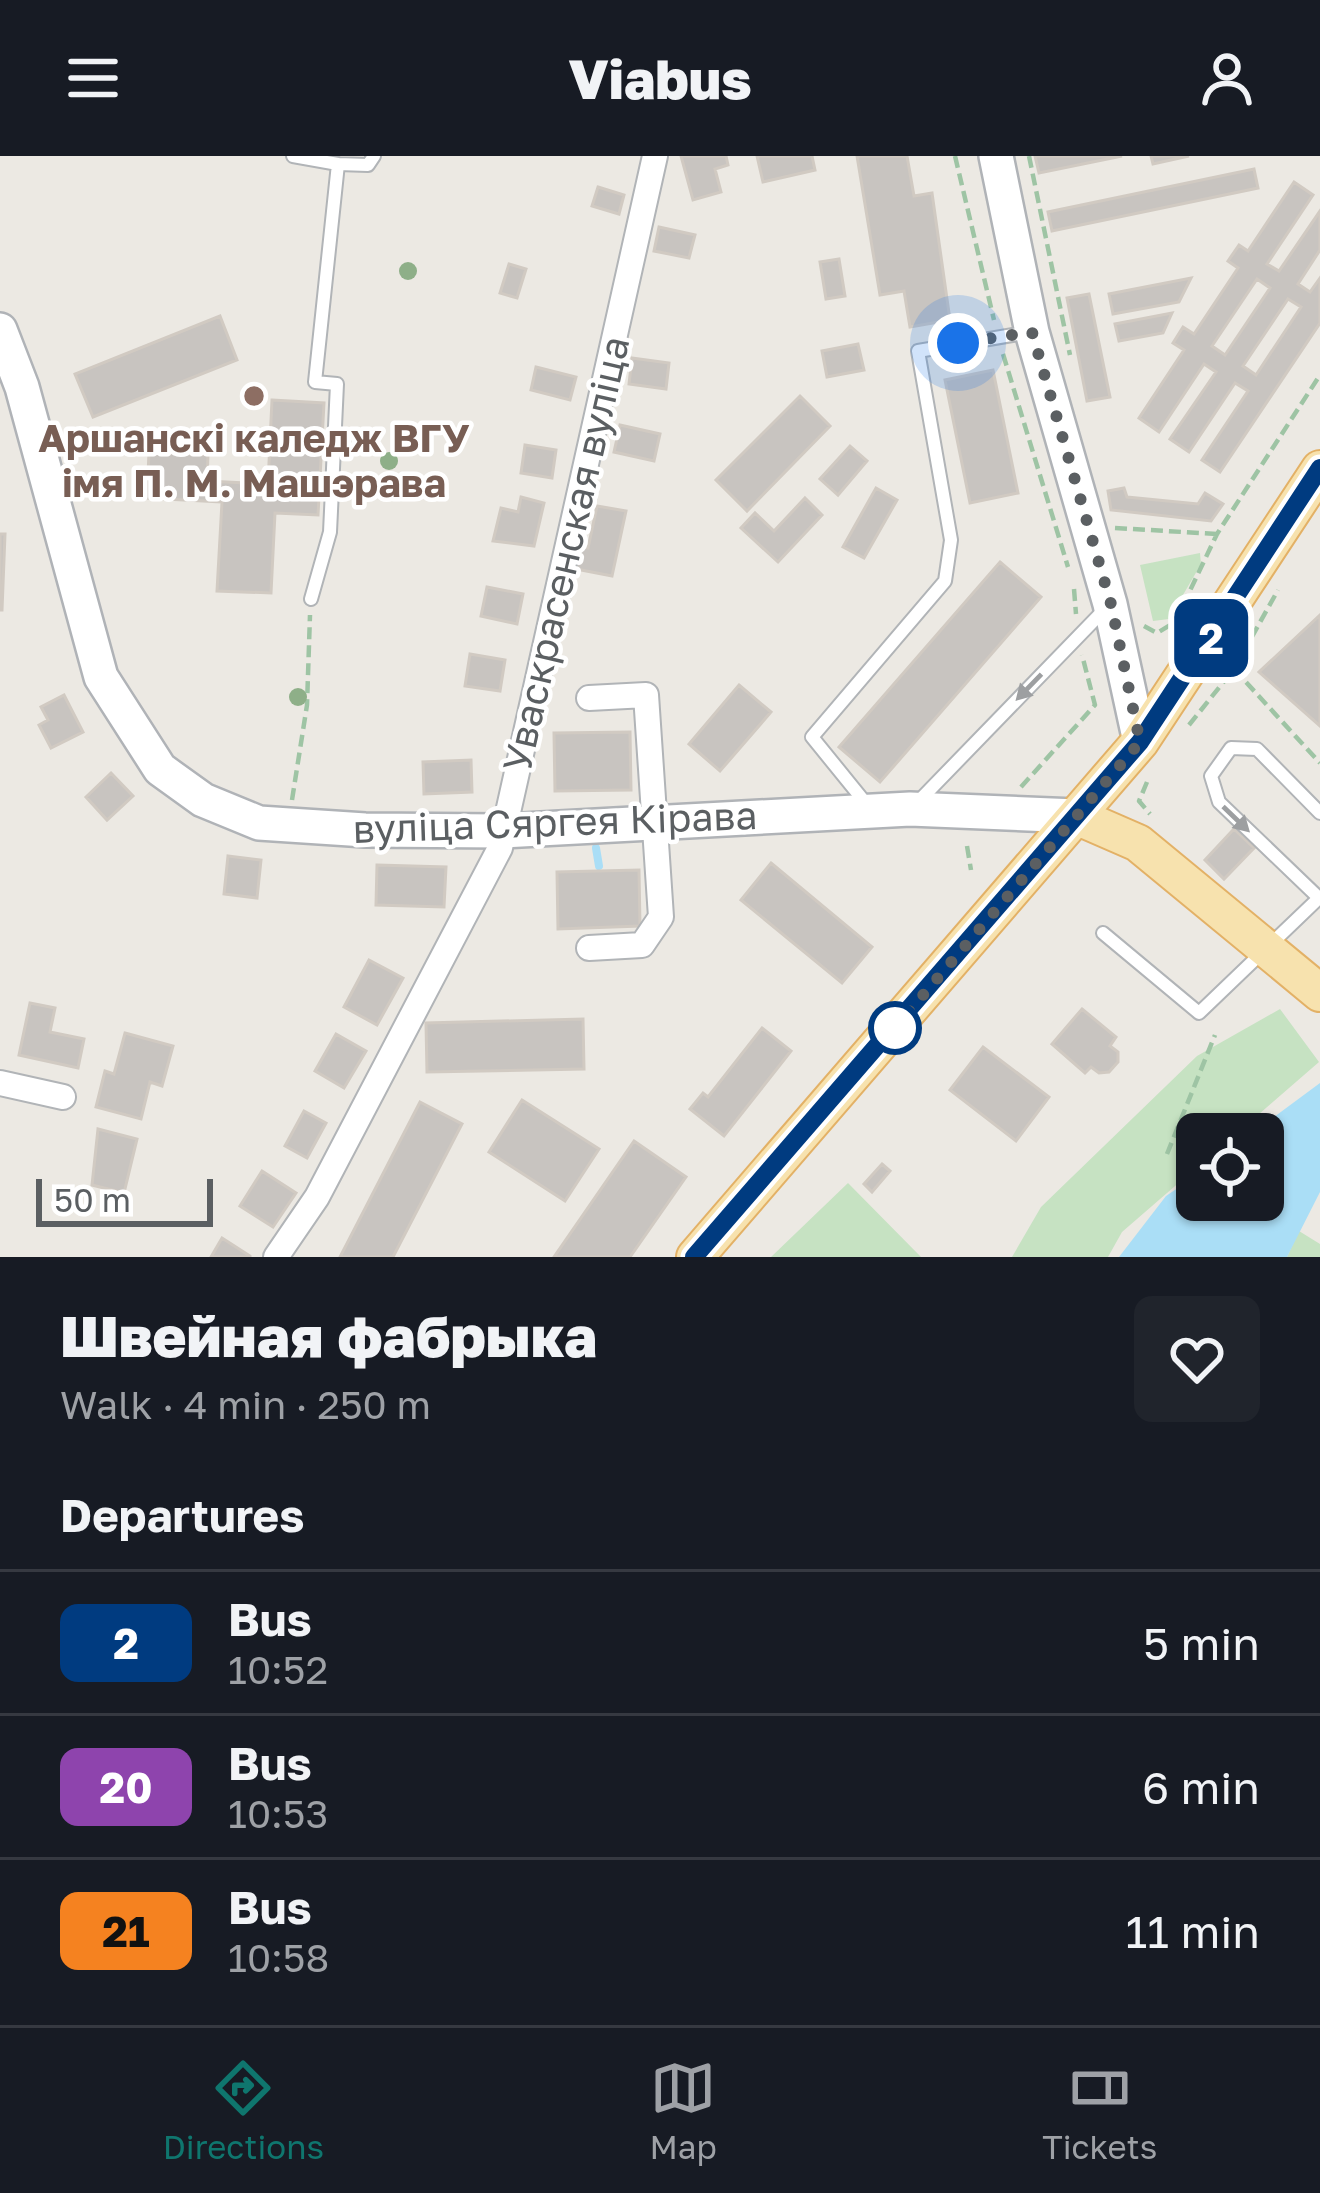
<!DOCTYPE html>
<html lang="en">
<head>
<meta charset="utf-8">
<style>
	body { margin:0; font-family:"Golos Text",sans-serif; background:#20242c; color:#f1f3f6; height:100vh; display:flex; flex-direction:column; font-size:45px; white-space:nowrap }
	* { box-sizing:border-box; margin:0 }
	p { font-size:39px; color:#9ea1a6 }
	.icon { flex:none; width:66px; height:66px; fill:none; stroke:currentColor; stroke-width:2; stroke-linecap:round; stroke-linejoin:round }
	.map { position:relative; height:1101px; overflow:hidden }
	.details { display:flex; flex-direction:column; background:#171b24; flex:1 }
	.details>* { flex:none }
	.badge { padding:0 24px; border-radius:18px; font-size:42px; line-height:78px }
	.fabs { position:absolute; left:1176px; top:957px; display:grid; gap:24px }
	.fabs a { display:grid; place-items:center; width:108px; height:108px; border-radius:18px; background:#171b24; box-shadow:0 3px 9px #0004; font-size:60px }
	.scale { position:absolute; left:36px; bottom:30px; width:177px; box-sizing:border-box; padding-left:12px; border:6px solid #5b5f62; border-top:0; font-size:33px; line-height:42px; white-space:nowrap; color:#5b5f62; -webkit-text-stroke:9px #fff; paint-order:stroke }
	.you { position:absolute; width:60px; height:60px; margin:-30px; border:9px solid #fff; border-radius:50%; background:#1a73e8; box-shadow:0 0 0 18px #1a73e833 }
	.map>.badge { position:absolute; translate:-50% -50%; box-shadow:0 0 0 6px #fff }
	h2 { padding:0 60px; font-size:45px; line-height:108px }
	.round { display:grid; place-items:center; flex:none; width:126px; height:126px; border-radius:18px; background:#20242c }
	.headline { display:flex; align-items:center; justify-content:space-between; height:204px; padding:0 60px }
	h1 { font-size:57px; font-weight:800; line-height:90px }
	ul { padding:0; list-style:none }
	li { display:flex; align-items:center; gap:36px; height:144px; padding:0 60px; border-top:3px solid #363941 }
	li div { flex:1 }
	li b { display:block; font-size:45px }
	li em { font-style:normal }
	li .badge { min-width:132px; font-weight:700; text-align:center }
	header { display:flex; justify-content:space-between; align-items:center; height:156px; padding:0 60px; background:#171b24; font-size:54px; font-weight:800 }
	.tab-bar { display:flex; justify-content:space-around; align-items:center; height:168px; border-top:3px solid #363941; background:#171b24; font-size:33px; color:#9ea1a6 }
	.tab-bar a { display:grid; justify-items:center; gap:6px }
	.tab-bar .selected { color:#0f766e }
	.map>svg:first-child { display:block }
	.green { fill:#c6e2c2 }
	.water { fill:#aadef6 }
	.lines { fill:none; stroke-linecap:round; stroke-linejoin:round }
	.stream { stroke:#aadef6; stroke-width:8 }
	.building { fill:#c8c4c0; stroke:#d1cac2; stroke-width:3; fill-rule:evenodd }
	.lane-casing { stroke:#b1b4b7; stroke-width:16 }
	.street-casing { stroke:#b1b4b7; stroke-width:28 }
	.secondary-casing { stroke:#b0b3b7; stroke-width:38 }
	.primary-casing { stroke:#e3b166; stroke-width:40 }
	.path { stroke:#9ec4a4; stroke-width:4.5; stroke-dasharray:12 6; stroke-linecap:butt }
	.lane { stroke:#fff; stroke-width:12 }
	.street { stroke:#fff; stroke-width:24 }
	.secondary { stroke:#fff; stroke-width:33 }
	.primary { stroke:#f7e2ae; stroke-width:36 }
	.tree { fill:#8eaf88 }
	.oneway { fill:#9d9fa1 }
	.line-casing { stroke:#fff; stroke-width:27 }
	.line { stroke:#003b80; stroke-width:18 }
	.walk { stroke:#5b5f62; stroke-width:12; stroke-dasharray:0 21.6 }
	.education-dot { fill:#8d6e63; stroke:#fff; stroke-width:4.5 }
	.stop-dot { fill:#fff; stroke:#003b80; stroke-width:6 }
	.labels { text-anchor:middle; stroke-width:9; stroke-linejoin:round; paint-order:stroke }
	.education-label { font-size:39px; font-weight:bold; fill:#785e54; stroke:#fff }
	.street-label { font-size:39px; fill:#5b5f62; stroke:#fff }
</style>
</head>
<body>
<header><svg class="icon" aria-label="menu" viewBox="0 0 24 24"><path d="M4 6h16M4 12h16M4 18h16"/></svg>Viabus<svg class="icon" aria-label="person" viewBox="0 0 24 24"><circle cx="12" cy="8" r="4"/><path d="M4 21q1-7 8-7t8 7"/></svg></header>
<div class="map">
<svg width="1320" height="1101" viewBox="0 0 1320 1101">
	<rect width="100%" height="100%" fill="#ece9e3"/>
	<path class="green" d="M1200,397L1201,408L1169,463L1153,465L1140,409Z
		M1280,853L1319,906L1236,978H1197V1011L1122,1076L1108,1101H1012L1041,1051L1197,900Z
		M848,1027L921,1101H771Z
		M1299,1075L1320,1088V1101H1287Z"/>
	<path class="water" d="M1320,927V1036L1287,1101H1119L1166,1040L1197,1019V1044H1263V978H1251Z"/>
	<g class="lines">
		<path class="stream" d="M596,692L599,710"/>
	</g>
	<path class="building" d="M681,0H726L728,9L715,13L721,36L693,44Z
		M757,0H812L815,14L763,26Z
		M857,0H907L914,40L932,37L950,164L910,171L904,135L880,139Z
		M1035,0H1122L1039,17Z
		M1151,0H1189L1153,8Z
		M1254,13L1258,32L1052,75L1048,56Z
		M1294,26L1313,39L1267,108L1279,115L1320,55V94L1298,128L1310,136L1320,122V167L1220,316L1202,304L1248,235L1235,227L1189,296L1170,283L1216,216L1204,208L1159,276L1139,262L1184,194L1173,187L1183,171L1194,178L1238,112L1228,105L1239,89L1248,95ZM1257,123L1270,132L1225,199L1212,190ZM1288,143L1301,151L1256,219L1243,210Z
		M598,31L624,39L619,58L592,50Z
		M659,71L695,79L689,102L654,95Z
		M839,103L845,140L826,143L820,106Z
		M509,108L526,113L517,142L500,137Z
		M1191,122L1179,146L1113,158L1109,138Z
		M1089,138L1110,241L1087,245L1067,142Z
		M1172,157L1163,177L1119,185L1115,168Z
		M220,160L237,204L93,261L75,218Z
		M858,188L864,214L827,221L822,195Z
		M632,202L669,207L666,233L629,228Z
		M536,211L576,221L570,244L531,234Z
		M993,214L1018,337L970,347L945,224Z
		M800,240L830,270L747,355L716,324Z
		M272,244L324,247L318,359L275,357L271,437L217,435L222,346L147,342L149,296L208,299L207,325L268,328Z
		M620,269L660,278L654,305L614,296Z
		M525,289L556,294L552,322L521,317Z
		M850,290L867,305L838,339L820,323Z
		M876,332L897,344L864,402L843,391Z
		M1124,332L1127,341L1198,348L1205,337L1223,348L1211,365L1111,354L1108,335Z
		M521,341L544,347L534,390L493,385L501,352L518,356Z
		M805,342L822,359L778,406L741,372L755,357L774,375Z
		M597,350L626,355L612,420L571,412L576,390L588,392Z
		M0,378H5L2,454H0Z
		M1000,406L1041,441L880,626L839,591Z
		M487,431L523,438L517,468L481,460Z
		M1320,459V570L1259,516Z
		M470,498L505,504L500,535L465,530Z
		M739,529L771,556L720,615L689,588Z
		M64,539L83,576L51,592L39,569L48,564L41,551Z
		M630,576L631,634L555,635L554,577Z
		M471,604L472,636L424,638L423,606Z
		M111,617L133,640L107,664L86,641Z
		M1234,673L1254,692L1224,723L1205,704Z
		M228,700L261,704L257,742L224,738Z
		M771,707L872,791L842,827L741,744Z
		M377,709L446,711L444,751L376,749Z
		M639,714L640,770L558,773L557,716Z
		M369,804L403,822L377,869L344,851Z
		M30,847L55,852L50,876L84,883L78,912L19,899Z
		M1082,853L1116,881L1110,890L1118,896V906L1109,916L1099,917L1091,911L1085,917L1052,888Z
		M583,863L584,913L427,916L426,867Z
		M762,872L791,895L724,980L690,953L703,937L708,941Z
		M125,877L173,890L162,930L150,926L141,963L96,951L105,915L114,918Z
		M336,878L366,895L344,932L315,915Z
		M983,891L1049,941L1016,985L950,934Z
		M522,944L599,993L565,1045L489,996Z
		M420,946L462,968L393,1101H340Z
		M304,955L326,967L307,1002L285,990Z
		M98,973L137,983L124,1037L92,1029Z
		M634,985L686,1021L630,1101H554Z
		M882,1008L890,1015L872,1036L864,1028Z
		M262,1015L296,1037L273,1071L240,1050Z
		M222,1082L250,1100V1101H211Z"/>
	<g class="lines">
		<defs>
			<path id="lane" d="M293,0L338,8
				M311,443L330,376L337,228L315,226L338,8L368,9L374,0
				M915,649L1105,453
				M868,650L812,581L945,425L951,384L918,195L1030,176
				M1319,742L1219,646L1211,620L1231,592L1257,593L1320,657
				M1103,777L1199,857L1320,741"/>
			<path id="street" d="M589,542L646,539L661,761L642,789L589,792
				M0,927L63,941
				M276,1101L317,1041L500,692L655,0"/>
			<path id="secondary" d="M996,0L1032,176L1110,448L1140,586
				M0,174L22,231L101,521L160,613L203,644L259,667L365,674L503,675L910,653L1076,660"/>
			<path id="primary" d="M1076,660L1138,687L1320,837
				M695,1101L1140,586L1320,313"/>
		</defs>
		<use href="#lane" class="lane-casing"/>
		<use href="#street" class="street-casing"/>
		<use href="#secondary" class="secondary-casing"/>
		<use href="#primary" class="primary-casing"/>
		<path class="path" d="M955,0L994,164
			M1029,0L1070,199
			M1003,198L1068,411
			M1115,372L1217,378
			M1074,433L1076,458
			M1144,470L1157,477L1175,466L1217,378L1320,219
			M1234,513L1320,607
			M1189,569L1234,513L1278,434
			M1147,626L1139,645L1150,658
			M1021,631L1095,549L1082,499
			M292,644L307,549L310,459
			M967,690L971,714
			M1167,998L1215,879"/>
		<use href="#lane" class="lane"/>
		<use href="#street" class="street"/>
		<use href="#secondary" class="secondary"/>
		<use href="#primary" class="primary"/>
	</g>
	<g class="tree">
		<circle cx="408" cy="115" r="9"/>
		<circle cx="389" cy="305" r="9"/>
		<circle cx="298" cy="541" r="9"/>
	</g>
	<defs><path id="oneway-solid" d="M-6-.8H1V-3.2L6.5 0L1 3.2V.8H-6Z" transform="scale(3)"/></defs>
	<g class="oneway">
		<use href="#oneway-solid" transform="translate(1029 531) rotate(134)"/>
		<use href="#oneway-solid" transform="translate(1236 663) rotate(44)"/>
	</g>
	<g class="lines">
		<defs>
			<path id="line" d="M694,1101L1140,586L1320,312"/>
		</defs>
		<use href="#line" class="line-casing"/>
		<use href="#line" class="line"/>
		<path class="walk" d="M895,872L888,880L1140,586L1111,448L1032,176L958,187"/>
	</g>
	<circle class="education-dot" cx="254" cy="240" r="12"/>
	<circle class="stop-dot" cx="895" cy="872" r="24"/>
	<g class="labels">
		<g class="education-label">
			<text x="254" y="296">Аршанскі каледж ВГУ<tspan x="254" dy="45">імя П. М. Машэрава</tspan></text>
		</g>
		<g class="street-label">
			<text transform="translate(566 398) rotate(-77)" y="14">Уваскрасенская вуліца</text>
			<text transform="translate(555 666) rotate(-2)" y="14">вуліца Сяргея Кірава</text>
		</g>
	</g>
</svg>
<div class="fabs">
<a><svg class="icon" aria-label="locate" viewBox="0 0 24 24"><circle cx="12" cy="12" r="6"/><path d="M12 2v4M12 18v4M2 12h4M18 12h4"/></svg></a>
</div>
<div class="scale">50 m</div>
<div class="you" style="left:958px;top:187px"></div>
<b class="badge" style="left:1211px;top:482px;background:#003b80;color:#fff">2</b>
</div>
<section class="details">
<div class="headline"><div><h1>Швейная фабрыка</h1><p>Walk · 4 min · 250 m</p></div><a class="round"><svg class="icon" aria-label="heart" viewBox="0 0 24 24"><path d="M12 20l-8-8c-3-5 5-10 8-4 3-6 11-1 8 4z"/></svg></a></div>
<h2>Departures</h2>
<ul>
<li><span class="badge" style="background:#003b80;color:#fff">2</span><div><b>Bus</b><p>10:52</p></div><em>5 min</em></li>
<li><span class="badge" style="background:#8e44ad;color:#fff">20</span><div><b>Bus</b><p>10:53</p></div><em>6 min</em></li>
<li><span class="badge" style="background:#f58220;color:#111">21</span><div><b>Bus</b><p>10:58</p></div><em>11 min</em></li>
</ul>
</section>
<nav class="tab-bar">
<a class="selected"><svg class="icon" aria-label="directions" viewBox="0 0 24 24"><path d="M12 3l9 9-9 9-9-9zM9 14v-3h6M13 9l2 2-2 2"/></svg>Directions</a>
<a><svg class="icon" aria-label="map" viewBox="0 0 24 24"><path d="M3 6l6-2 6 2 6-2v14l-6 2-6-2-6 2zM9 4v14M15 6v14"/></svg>Map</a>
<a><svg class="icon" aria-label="tickets" viewBox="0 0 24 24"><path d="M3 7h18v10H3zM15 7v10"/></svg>Tickets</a>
</nav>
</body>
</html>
